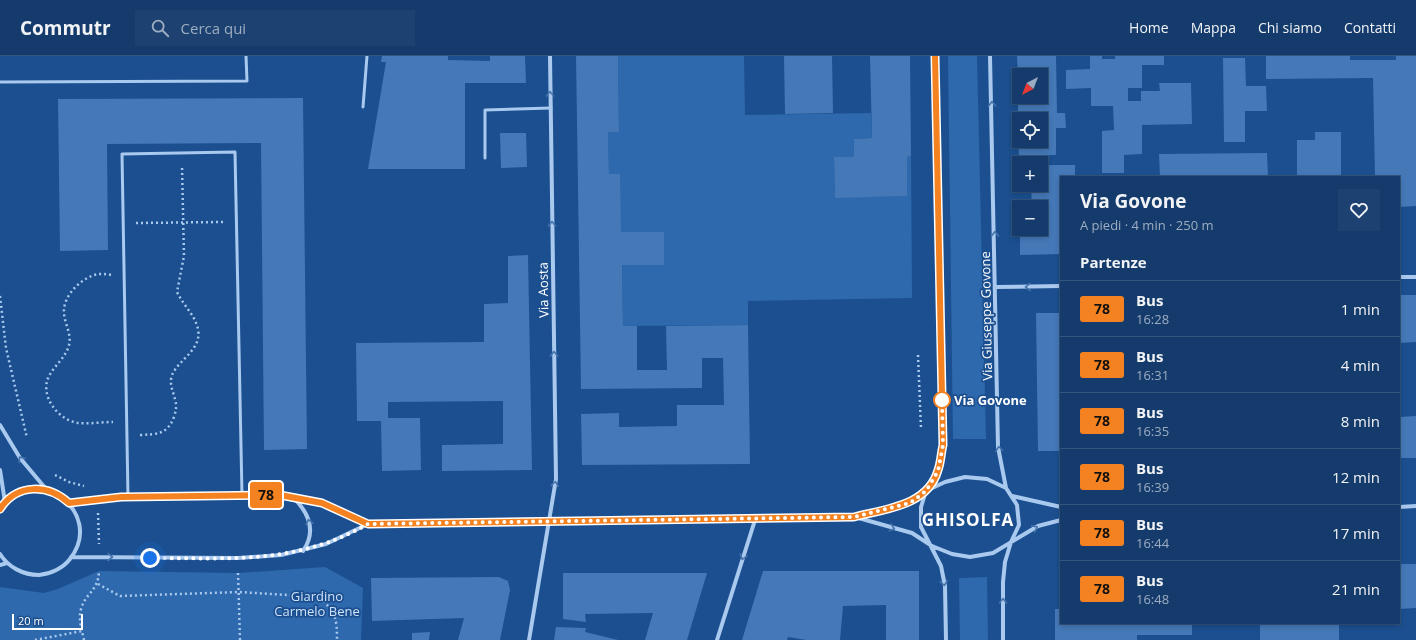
<!DOCTYPE html>
<html lang="it">
<head>
<meta charset="utf-8">
<style>
	body { margin:0; font-family:"Open Sans",sans-serif; background:#1d4271; color:#f1f3f6; height:100vh; display:flex; flex-direction:column; font-size:15px; white-space:nowrap }
	* { box-sizing:border-box; margin:0 }
	p { font-size:13px; color:#9dadc1 }
	.icon { flex:none; width:22px; height:22px; fill:none; stroke:currentColor; stroke-width:2; stroke-linecap:round; stroke-linejoin:round }
	.map { position:relative; flex:1; overflow:hidden }
	.panel { position:absolute; left:1060px; top:120px; width:340px; height:448px; display:flex; flex-direction:column; background:#143b6b; border-radius:0px; box-shadow:0 2px 6px #0003,0 0 0 1px #33557e }
	.panel>* { flex:none }
	.badge { padding:0 8px; border-radius:3px; font-size:14px; line-height:26px }
	.needle { width:26px; rotate:222deg }
	.controls { position:absolute; left:1012px; top:12px; display:grid; gap:8px }
	.controls a { display:grid; place-items:center; width:36px; height:36px; border-radius:0px; background:#143b6b; box-shadow:0 2px 6px #0003,0 0 0 1px #33557e; font-size:20px }
	.scale { position:absolute; left:12px; bottom:10px; width:71px; box-sizing:border-box; padding-left:4px; border:2px solid #fff; border-top:0; font-size:11px; line-height:14px; white-space:nowrap; color:#fff; -webkit-text-stroke:3px #1b4f8f; paint-order:stroke }
	.you { position:absolute; width:20px; height:20px; margin:-10px; border:3px solid #fff; border-radius:50%; background:#1a73e8; box-shadow:0 0 0 6px #1a73e833 }
	.map>.badge { position:absolute; translate:-50% -50%; box-shadow:0 0 0 2px #fff }
	h2 { padding:0 20px; font-size:15px; line-height:36px }
	.round { display:grid; place-items:center; flex:none; width:42px; height:42px; border-radius:0px; background:#1d4271 }
	.summary { display:flex; align-items:center; justify-content:space-between; height:68px; padding:0 20px }
	h1 { font-size:19px; font-weight:700; line-height:30px }
	ul { padding:0; list-style:none }
	li { display:flex; align-items:center; gap:12px; height:56px; padding:0 20px; border-top:1px solid #33557e }
	li div { flex:1 }
	li b { display:block; font-size:15px }
	li em { font-style:normal }
	li .badge { min-width:44px; font-weight:700; text-align:center }
	header { display:flex; align-items:center; gap:24px; box-sizing:border-box; height:56px; padding:0 20px; background:#143b6b; border-bottom:1px solid #33557e }
	header strong { font-size:19px }
	nav { display:flex; gap:22px; margin-inline-start:auto; font-size:14px }
	.search { width:280px; height:36px; background:#1d4271; display:flex; align-items:center; gap:10px; box-sizing:border-box; padding:0 14px; border-radius:0px; color:#9dadc1; font-size:15px }
	.map>svg:first-child { display:block }
	.green { fill:#2e69ad }
	.building { fill:#4478b7 }
	.lines { fill:none; stroke-linecap:round; stroke-linejoin:round }
	.path { stroke:#a9c9ee; stroke-width:2.5; stroke-dasharray:2 3; stroke-linecap:butt }
	.service { stroke:#a9c9ee; stroke-width:3 }
	.minor { stroke:#a9c9ee; stroke-width:4 }
	.oneway { stroke:#4674ac }
	.line-casing { stroke:#fff; stroke-width:9 }
	.line { stroke:#f58220; stroke-width:6 }
	.walk { stroke:#fff; stroke-width:4; stroke-dasharray:0 7.2 }
	.stop-dot { fill:#fff; stroke:#f58220; stroke-width:2 }
	.labels { text-anchor:middle; stroke-width:3.5; stroke-linejoin:round; paint-order:stroke }
	.street-label { font-size:13px; fill:#fff; stroke:#1b4f8f }
	.stop-label { font-size:13px; font-weight:bold; fill:#fff; stroke:#1b4f8f; text-anchor:start }
	.park-label { font-size:13px; fill:#cfe3fa; stroke:#1b4f8f }
	.district-label { font-size:17px; font-weight:bold; letter-spacing:1px; fill:#fff; stroke:#1b4f8f }
</style>
</head>
<body>
<header>
<strong>Commutr</strong>
<div class="search"><svg class="icon" aria-label="search" viewBox="0 0 24 24"><circle cx="10" cy="10" r="6"/><path d="M15 15l6 6"/></svg>Cerca qui</div>
<nav><a>Home</a><a>Mappa</a><a>Chi siamo</a><a>Contatti</a></nav>
</header>
<div class="map">
<svg width="1416" height="584" viewBox="0 0 1416 584">
	<rect width="100%" height="100%" fill="#1b4f8f"/>
	<path class="green" d="M618,0H744L745,59L871,57L872,82L854,83V101H834L835,141L907,140V101L911,100L912,242L748,245V269L623,270L622,209H664V176H621L609,118L608,76H619Z
		M948,0H977L986,383H953Z
		M325,511L363,532L361,584H0V531L44,537L58,533L99,515L238,517Z
		M987,521L988,584H960L959,522Z"/>
	<path class="building" d="M382,0H448V4L490,5V0H525L526,27H465V113H368L386,6H381Z
		M576,0H618L619,76H608L609,118H620L621,176H664V209H622L623,270H637V314H667L666,270L748,269L750,408L582,409L581,358L619,357V371L677,370V349H724L723,302H702V332L581,333Z
		M784,0H832L833,57L785,58Z
		M870,0H910L911,100L907,101V140L835,142L834,101H854V83L872,82Z
		M1017,0H1056L1057,57H1065L1066,72H1056V99L1019,100L1018,85H1041V63H1018V41H1041V19H1018Z
		M1090,0H1102V3H1115V0H1164V9H1142V32H1128V45H1141V35H1160L1159,27H1191L1192,68L1142,69V98L1124,99V117H1102V75L1114,74L1113,50H1091V32L1066,33V14L1090,13Z
		M1266,0H1350V4H1396V0H1416V150L1399,151V121H1375L1373,22L1266,23Z
		M1223,2H1245L1246,30H1266L1267,55H1245V86H1224Z
		M303,42L307,393L264,394L261,87L107,88L108,194L60,195L58,43Z
		M1315,76H1341V121H1297V84H1315Z
		M500,77H526L527,111L501,112Z
		M1267,97L1268,121H1160L1159,98Z
		M1047,109H1075V121H1061V198L1020,199V173H1041V151H1032L1031,129H1041V117H1048Z
		M528,199L532,414L442,415V389L503,388V345L388,346V362H420L421,414L382,415L381,365H357L356,287L484,286V248L508,247V200Z
		M1399,239H1416V286L1399,287Z
		M1036,257H1061V395H1038Z
		M1416,360V402H1399V361Z
		M1399,508H1416V552L1399,553Z
		M763,515H919V584H886V549L843,550L840,584H806L788,581L787,584H742Z
		M563,517H707L687,584H645L653,557L585,558L586,566L563,563Z
		M499,521L508,525L510,534L500,584H458L464,562L372,565L371,522Z
		M1055,553H1061V567H1192V579H1137V584H1055Z
		M1260,567H1391V569H1339V584H1260Z
		M556,571L586,572L585,576L618,584H554Z
		M430,576L429,584H412V577Z"/>
	<g class="lines">
		<path class="path" d="M136,167L223,166
			M111,219C107,218 103,218 99,218C83,220 63,239 64,256C64,267 72,278 69,289C66,301 55,309 49,320C39,339 58,365 79,367C90,368 102,366 113,366
			M0,240L6,292L27,382
			M918,299L921,373
			M140,379C157,378 167,379 174,361C176,354 177,350 175,343C173,335 169,328 172,319C179,303 202,294 198,273C195,259 183,249 177,236L184,200L182,110
			M55,419L69,426L84,430
			M98,457L99,488
			M238,517L240,584
			M98,528L120,540L239,536L319,541C336,556 337,563 337,584
			M35,584L82,575
			M84,584C82,575 78,563 81,553C86,536 98,536 99,515"/>
		<path class="service" d="M0,26L247,25L246,0
			M363,51L367,0
			M485,102V54L551,52
			M128,441L122,98L235,96L242,439"/>
		<path class="minor" d="M935,0L943,389L938,415L926,435L921,451V471L941,510L945,530L946,584
			M990,0L998,391L1006,432L1017,449L1019,469L1011,486L1005,506L1003,526V584
			M1399,221H1416
			M996,231L1061,230
			M0,369L20,402L46,433
			M0,414L5,446
			M1012,440L1061,451
			M293,441C308,456 317,475 303,495
			M69,447L121,441L280,439L322,447L368,468L854,461L910,447L926,435L945,426L965,421L987,423L1006,432
			M1399,451L1416,450
			M0,453C32,403 107,455 70,503C63,512 51,518 39,519C23,519 8,511 0,498
			M855,461L912,477L932,490L952,498L970,501L993,497L1038,470L1061,464
			M71,501L238,502L281,499L326,488L368,468
			M0,509L7,507
			M529,584L556,423L550,0
			M717,584L755,464"/>
	</g>
	<defs><path id="oneway-chevron" d="M-2-3.5L2.5 0L-2 3.5" fill="none" stroke-width="1.6" stroke-linecap="round" stroke-linejoin="round"/></defs>
	<g class="oneway">
		<use href="#oneway-chevron" transform="translate(550 38) rotate(-91)"/>
		<use href="#oneway-chevron" transform="translate(992 48) rotate(-91)"/>
		<use href="#oneway-chevron" transform="translate(552 168) rotate(-91)"/>
		<use href="#oneway-chevron" transform="translate(995 178) rotate(-91)"/>
		<use href="#oneway-chevron" transform="translate(1028 231) rotate(179)"/>
		<use href="#oneway-chevron" transform="translate(554 298) rotate(-91)"/>
		<use href="#oneway-chevron" transform="translate(999 393) rotate(-98)"/>
		<use href="#oneway-chevron" transform="translate(21 403) rotate(-126)"/>
		<use href="#oneway-chevron" transform="translate(555 428) rotate(-82)"/>
		<use href="#oneway-chevron" transform="translate(309 466) rotate(-104)"/>
		<use href="#oneway-chevron" transform="translate(892 472) rotate(15)"/>
		<use href="#oneway-chevron" transform="translate(1035 472) rotate(-27)"/>
		<use href="#oneway-chevron" transform="translate(110 501)"/>
		<use href="#oneway-chevron" transform="translate(743 501) rotate(108)"/>
		<use href="#oneway-chevron" transform="translate(944 527) rotate(83)"/>
		<use href="#oneway-chevron" transform="translate(1003 545) rotate(-90)"/>
	</g>
	<g class="lines">
		<defs>
			<path id="line" d="M0,453C17,427 48,428 69,447L121,441L280,439L322,447L368,468L854,461C885,453 928,450 938,414C941,406 941,397 943,389L935,0"/>
		</defs>
		<use href="#line" class="line-casing"/>
		<use href="#line" class="line"/>
		<path class="walk" d="M150,502C231,502 295,509 368,468L854,461L910,447L926,435L938,415L943,389L942,344"/>
	</g>
	<circle class="stop-dot" cx="942" cy="344" r="8"/>
	<g class="labels">
		<g class="street-label">
			<text transform="translate(543 234) rotate(-91)" y="5">Via Aosta</text>
			<text transform="translate(986 260) rotate(-91)" y="5">Via Giuseppe Govone</text>
		</g>
		<g class="stop-label">
			<text x="954" y="349">Via Govone</text>
		</g>
		<g class="park-label">
			<text x="317" y="545">Giardino<tspan x="317" dy="15">Carmelo Bene</tspan></text>
		</g>
		<g class="district-label">
			<text x="968" y="470">GHISOLFA</text>
		</g>
	</g>
</svg>
<div class="controls">
<a><svg class="needle" viewBox="-14 -14 28 28"><path d="M0-13l5 13h-10z" fill="#e53935"/><path d="M0 13l5-13h-10z" fill="#9dadc1"/></svg></a>
<a><svg class="icon" aria-label="locate" viewBox="0 0 24 24"><circle cx="12" cy="12" r="6"/><path d="M12 2v4M12 18v4M2 12h4M18 12h4"/></svg></a>
<a>+</a>
<a>−</a>
</div>
<div class="scale">20 m</div>
<div class="you" style="left:150px;top:502px"></div>
<b class="badge" style="left:266px;top:439px;background:#f58220;color:#111">78</b>
<section class="panel">
<div class="summary"><div><h1>Via Govone</h1><p>A piedi · 4 min · 250 m</p></div><a class="round"><svg class="icon" aria-label="heart" viewBox="0 0 24 24"><path d="M12 20l-8-8c-3-5 5-10 8-4 3-6 11-1 8 4z"/></svg></a></div>
<h2>Partenze</h2>
<ul>
<li><span class="badge" style="background:#f58220;color:#111">78</span><div><b>Bus</b><p>16:28</p></div><em>1 min</em></li>
<li><span class="badge" style="background:#f58220;color:#111">78</span><div><b>Bus</b><p>16:31</p></div><em>4 min</em></li>
<li><span class="badge" style="background:#f58220;color:#111">78</span><div><b>Bus</b><p>16:35</p></div><em>8 min</em></li>
<li><span class="badge" style="background:#f58220;color:#111">78</span><div><b>Bus</b><p>16:39</p></div><em>12 min</em></li>
<li><span class="badge" style="background:#f58220;color:#111">78</span><div><b>Bus</b><p>16:44</p></div><em>17 min</em></li>
<li><span class="badge" style="background:#f58220;color:#111">78</span><div><b>Bus</b><p>16:48</p></div><em>21 min</em></li>
</ul>
</section>
</div>
</body>
</html>
